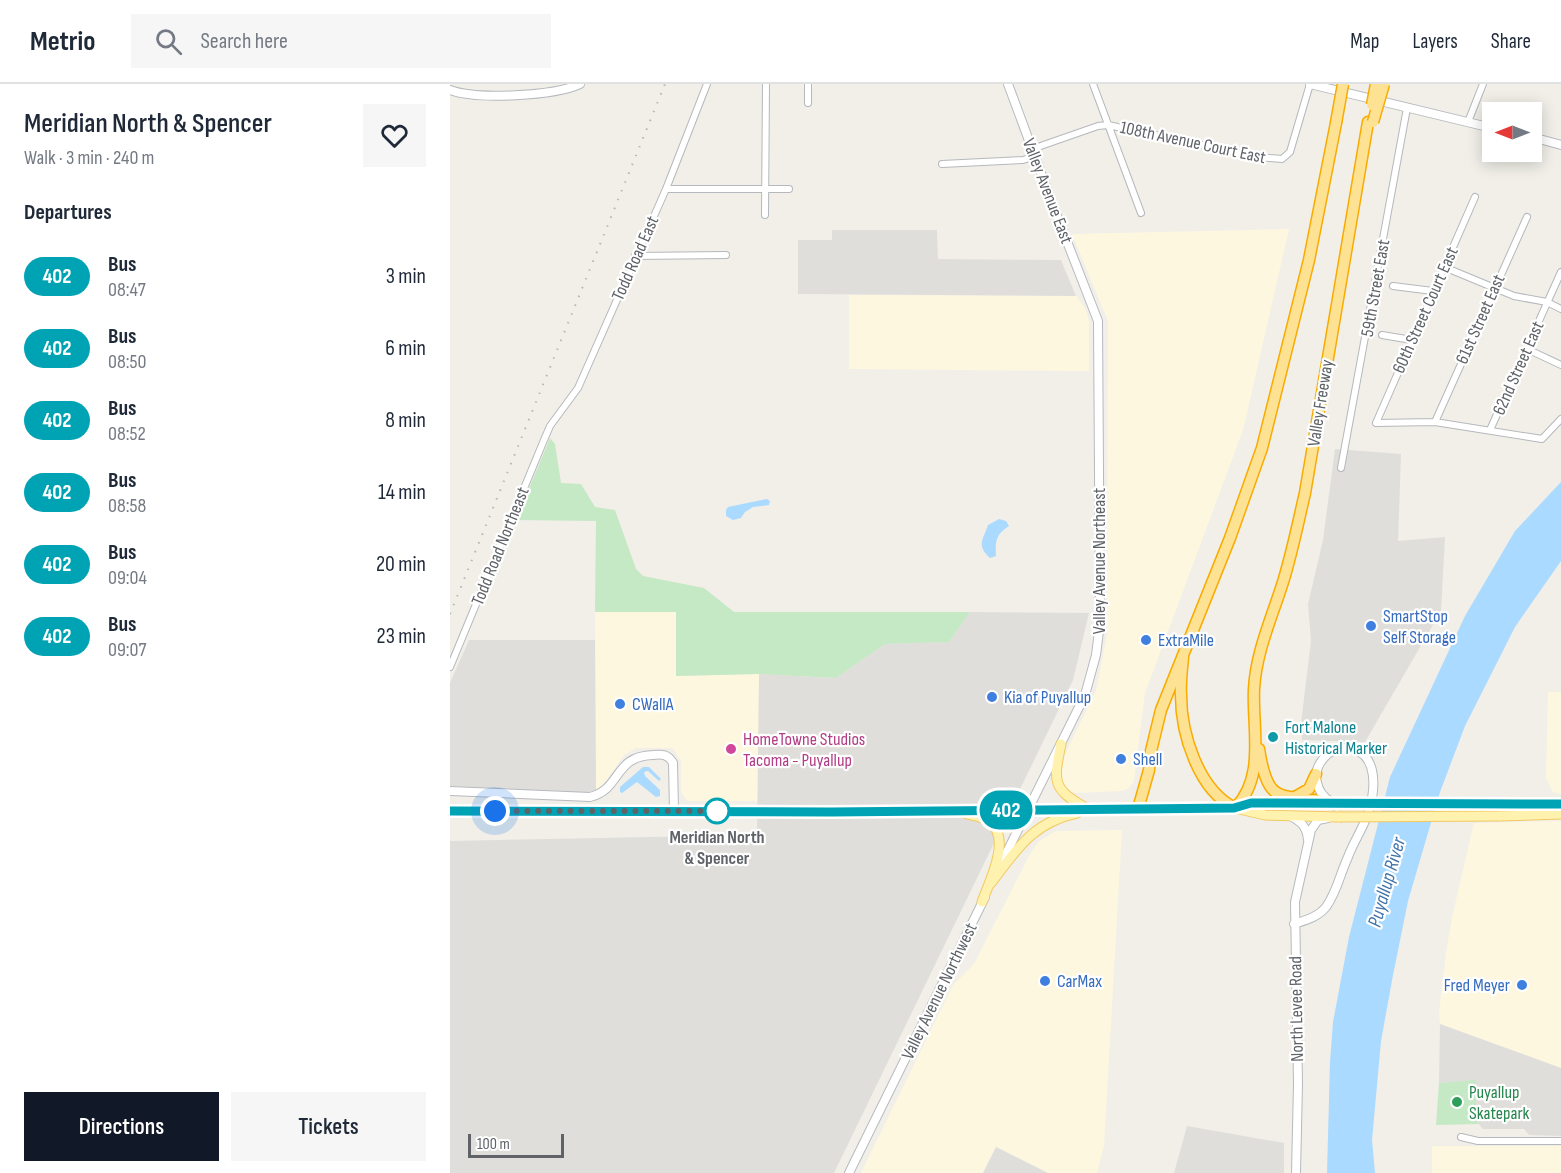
<!DOCTYPE html>
<html lang="en">
<head>
<meta charset="utf-8">
<style>
	body { margin:0; font-family:"Sofia Sans Condensed",sans-serif; background:#f6f6f7; color:#1f2937; height:100vh; display:flex; flex-direction:column; font-size:22px; white-space:nowrap }
	* { box-sizing:border-box; margin:0 }
	p { font-size:20px; color:#747a83 }
	.icon { flex:none; width:33px; height:33px; fill:none; stroke:currentColor; stroke-width:2; stroke-linecap:round; stroke-linejoin:round }
	.map { position:relative; flex:1; overflow:hidden }
	.panel { display:flex; flex-direction:column; background:#fff; width:450px }
	.panel>* { flex:none }
	.badge { padding:0 12px; border-radius:20px; font-size:21px; line-height:39px }
	.needle { width:39px; rotate:270deg }
	.buttons { position:absolute; left:1032px; top:18px; display:grid; gap:12px }
	.buttons a { display:grid; place-items:center; width:60px; height:60px; border-radius:0px; background:#fff; box-shadow:0 3px 15px #0003; font-size:30px }
	.scale { position:absolute; left:18px; bottom:15px; width:96px; box-sizing:border-box; padding-left:6px; border:3px solid #5f6368; border-top:0; font-size:16px; line-height:21px; white-space:nowrap; color:#5f6368; -webkit-text-stroke:4px #fff; paint-order:stroke }
	.you { position:absolute; width:30px; height:30px; margin:-15px; border:4px solid #fff; border-radius:50%; background:#1a73e8; box-shadow:0 0 0 9px #1a73e833 }
	.map>.badge { position:absolute; translate:-50% -50%; box-shadow:0 0 0 3px #fff }
	h2 { padding:0 24px; font-size:22px; line-height:54px }
	.round { display:grid; place-items:center; flex:none; width:63px; height:63px; border-radius:0px; background:#f6f6f7 }
	.overview { display:flex; align-items:center; justify-content:space-between; height:102px; padding:0 24px }
	h1 { font-size:28px; font-weight:600; line-height:45px }
	.action { display:flex; gap:12px; margin-top:auto; padding:12px 24px }
	.action a { flex:1; height:69px; border-radius:0px; background:#111827; color:#fff; font-size:24px; font-weight:600; line-height:69px; text-align:center }
	.action a+a { background:#f6f6f7; color:#1f2937 }
	ul { padding:0; list-style:none }
	li { display:flex; align-items:center; gap:18px; height:72px; padding:0 24px }
	li div { flex:1 }
	li b { display:block; font-size:22px }
	li em { font-style:normal }
	li .badge { min-width:66px; font-weight:700; text-align:center }
	header { display:flex; align-items:center; gap:36px; box-sizing:border-box; height:84px; padding:0 30px; background:#fff; border-bottom:2px solid #e0e1e3 }
	header strong { font-size:28px }
	nav { display:flex; gap:33px; margin-inline-start:auto; font-size:21px }
	.search { width:420px; height:54px; background:#f6f6f7; display:flex; align-items:center; gap:15px; box-sizing:border-box; padding:0 21px; border-radius:0px; color:#747a83; font-size:22px }
	main { display:flex; flex:1; min-height:0 }
	.map>svg:first-child { display:block }
	.commercial { fill:#fef7e0 }
	.industrial { fill:#e0deda }
	.green { fill:#c5e8c5 }
	.water { fill:#aadaff }
	.lines { fill:none; stroke-linecap:round; stroke-linejoin:round }
	.street-casing { stroke:#b5b8bc; stroke-width:8 }
	.secondary-casing { stroke:#b6babf; stroke-width:10 }
	.primary-casing { stroke:#f2c960; stroke-width:11 }
	.highway-casing { stroke:#f9ab00; stroke-width:13 }
	.street { stroke:#fff; stroke-width:6 }
	.secondary { stroke:#fff; stroke-width:8 }
	.primary { stroke:#fff2af; stroke-width:9 }
	.highway { stroke:#fde293; stroke-width:10 }
	.rail { stroke:#b6b7b8; stroke-width:2; stroke-dasharray:1.5 8; stroke-linecap:butt }
	.primary-bridge-casing { stroke:#f2c960; stroke-width:11; stroke-linecap:butt }
	.highway-bridge-casing { stroke:#f9ab00; stroke-width:13; stroke-linecap:butt }
	.primary-bridge { stroke:#fff2af; stroke-width:9 }
	.highway-bridge { stroke:#fde293; stroke-width:10 }
	.line-casing { stroke:#fff; stroke-width:14 }
	.line { stroke:#00a3b4; stroke-width:9 }
	.walk { stroke:#5f6368; stroke-width:6; stroke-dasharray:0 10.8 }
	.shop-dot { fill:#3f7fe0; stroke:#fff; stroke-width:2 }
	.culture-dot { fill:#0f9aa8; stroke:#fff; stroke-width:2 }
	.hotel-dot { fill:#d1479c; stroke:#fff; stroke-width:2 }
	.stop-dot { fill:#fff; stroke:#00a3b4; stroke-width:3 }
	.leisure-dot { fill:#2e9e5b; stroke:#fff; stroke-width:2 }
	.labels { text-anchor:middle; stroke-width:4.5; stroke-linejoin:round; paint-order:stroke }
	.street-label { font-size:18px; fill:#5f6368; stroke:#fff }
	.shop-label { font-size:18px; fill:#366cbe; stroke:#fff; text-anchor:start }
	.culture-label { font-size:18px; fill:#0d838f; stroke:#fff; text-anchor:start }
	.hotel-label { font-size:18px; fill:#b23c85; stroke:#fff; text-anchor:start }
	.stop-label { font-size:18px; font-weight:bold; fill:#5f6368; stroke:#fff }
	.leisure-label { font-size:18px; fill:#27864d; stroke:#fff; text-anchor:start }
	.water-label { font-size:20px; font-style:italic; fill:#4174aa; stroke:#fff }
</style>
</head>
<body>
<header>
<strong>Metrio</strong>
<div class="search"><svg class="icon" aria-label="search" viewBox="0 0 24 24"><circle cx="10" cy="10" r="6"/><path d="M15 15l6 6"/></svg>Search here</div>
<nav><a>Map</a><a>Layers</a><a>Share</a></nav>
</header>
<main>
<section class="panel">
<div class="overview"><div><h1>Meridian North &amp; Spencer</h1><p>Walk · 3 min · 240 m</p></div><a class="round"><svg class="icon" aria-label="heart" viewBox="0 0 24 24"><path d="M12 20l-8-8c-3-5 5-10 8-4 3-6 11-1 8 4z"/></svg></a></div>
<h2>Departures</h2>
<ul>
<li><span class="badge" style="background:#00a3b4;color:#fff">402</span><div><b>Bus</b><p>08:47</p></div><em>3 min</em></li>
<li><span class="badge" style="background:#00a3b4;color:#fff">402</span><div><b>Bus</b><p>08:50</p></div><em>6 min</em></li>
<li><span class="badge" style="background:#00a3b4;color:#fff">402</span><div><b>Bus</b><p>08:52</p></div><em>8 min</em></li>
<li><span class="badge" style="background:#00a3b4;color:#fff">402</span><div><b>Bus</b><p>08:58</p></div><em>14 min</em></li>
<li><span class="badge" style="background:#00a3b4;color:#fff">402</span><div><b>Bus</b><p>09:04</p></div><em>20 min</em></li>
<li><span class="badge" style="background:#00a3b4;color:#fff">402</span><div><b>Bus</b><p>09:07</p></div><em>23 min</em></li>
</ul>
<div class="action"><a>Directions</a><a>Tickets</a></div>
</section>
<div class="map">
<svg width="1111" height="1089" viewBox="0 0 1111 1089">
	<rect width="100%" height="100%" fill="#f1efe8"/>
	<path class="commercial" d="M839,145L793,346L695,609L684,697L679,704L673,707L625,709L615,706L611,699V683L617,666L646,607L657,551L658,237L622,150Z
		M399,211L626,212L636,226L639,237V287L399,285Z
		M145,528H226V592L309,590L308,717H238L231,709V677L223,664H186L174,671L156,697L146,706Z
		M1098,608H1111V710L1103,708L1096,694Z
		M1111,737V984L990,940L989,930L996,868L1003,829L1024,739Z
		M672,746L654,1061L647,1089H598L546,1063L533,1089H411L503,901L524,880L580,770L588,758L606,747Z
		M982,1062H1111V1089H982Z"/>
	<path class="industrial" d="M382,146H487L488,175L611,176L626,212L348,210V156H382Z
		M885,365L951,370L948,457L995,453L991,527L915,658L852,656L851,639L861,557L858,520L873,456Z
		M520,528L639,529L623,596L384,1089H0V757L307,751L309,590L386,594L435,560L499,558Z
		M19,556H145L146,706L136,709L0,702V599Z
		M990,940L1111,984V1052L1079,1051L1074,1045H1033L1026,1037L1025,997L989,999Z
		M737,1042L834,1059V1089H724Z
		M546,1063L598,1089H533Z"/>
	<path class="green" d="M100,354L105,360L111,399L131,400L145,423L165,426L186,485L193,492L254,504L284,528H520L499,558L435,560L386,594L309,590L226,592V528H145L146,437L66,436Z
		M1026,996V1036L1029,1040L986,1041L989,999Z"/>
	<path class="water" d="M1111,398V477L1065,543L1015,642L990,708L958,817L943,891L931,957L922,1056L925,1089H877L880,978L883,938L899,853L940,693L1015,532L1065,447Z
		M317,415L320,417L319,421L303,423L295,428L291,434L283,436L276,432V426L278,423Z
		M549,435L556,437L559,442C546,450 545,457 546,472L540,474C526,461 533,456 538,441Z
		M193,683H199L211,695L209,697L198,687L194,688L195,692L210,706V712L206,713L187,698L172,709L170,708V703Z"/>
	<g class="lines">
		<defs>
			<path id="street" d="M643,0L691,129
				M358,19V0
				M1018,38L1033,0
				M582,65L648,42L658,41L808,73L832,75L840,68L860,0
				M492,80L573,76L585,72
				M216,105H339
				M1025,113L926,339L985,338L1092,355L1111,335
				M315,131L316,0
				M185,172L276,171
				M994,183L1064,212L1097,218L1111,225
				M943,202L983,207
				M932,251L962,256
				M1077,265L1111,281
				M985,338L1077,133
				M1040,346L1111,188
				M891,384L957,24
				M0,583L94,356L100,342L128,304L216,105L257,0
				M1011,1053L1028,1057H1111"/>
			<path id="secondary" d="M860,0L1042,44
				M0,6C26,16 105,12 130,0
				M1082,53L1111,61
				M0,707L140,713C172,705 163,672 203,671C212,670 218,670 223,679L224,727
				M840,732C851,737 857,743 858,756
				M548,786L635,611L646,571L650,539L648,237L607,132L558,0
				M844,840C856,836 868,833 876,823C887,808 890,790 898,773C903,759 912,746 917,732C926,710 930,666 897,664C887,664 878,668 873,675C861,689 866,709 881,718
				M399,1089L535,813
				M846,1089L848,1000L845,818L861,746L868,736L878,734"/>
			<path id="primary" d="M611,660C603,699 602,705 638,725
				M1061,720H1111
				M785,724L815,731L890,733
				M0,727L381,728L785,724L801,719L873,720
				M517,730C525,732 534,733 540,738C562,755 539,798 532,818
				M1049,732L1111,730
				M541,799C566,766 583,738 627,729"/>
			<path id="highway" d="M733,573C732,586 730,598 731,611C731,649 748,706 785,724C816,693 802,644 804,605C806,568 822,533 833,498C842,469 848,439 855,409L918,38
				M809,665C819,730 835,705 884,720
				M845,713L859,705L866,690
				M688,725L699,686L701,667L711,626L780,454L812,364L859,176L886,39"/>
		</defs>
		<use href="#street" class="street-casing"/>
		<use href="#secondary" class="secondary-casing"/>
		<use href="#primary" class="primary-casing"/>
		<use href="#highway" class="highway-casing"/>
		<use href="#street" class="street"/>
		<use href="#secondary" class="secondary"/>
		<use href="#primary" class="primary"/>
		<use href="#highway" class="highway"/>
		<path class="rail" d="M0,530L215,0"/>
		<defs>
			<path id="primary-bridge" d="M888,721L1061,720
				M890,733L1049,732"/>
			<path id="highway-bridge" d="M922,21L926,0
				M923,38L934,0
				M886,39L893,0"/>
		</defs>
		<use href="#primary-bridge" class="primary-bridge-casing"/>
		<use href="#highway-bridge" class="highway-bridge-casing"/>
		<use href="#primary-bridge" class="primary-bridge"/>
		<use href="#highway-bridge" class="highway-bridge"/>
	</g>
	<g class="lines">
		<defs>
			<path id="line" d="M0,727L381,728L784,724L801,719L1111,720"/>
		</defs>
		<use href="#line" class="line-casing"/>
		<use href="#line" class="line"/>
		<path class="walk" d="M45,727H271H267"/>
	</g>
	<g class="shop-dot">
		<circle cx="921" cy="542" r="6"/>
		<circle cx="696" cy="556" r="6"/>
		<circle cx="542" cy="613" r="6"/>
		<circle cx="170" cy="620" r="6"/>
		<circle cx="671" cy="675" r="6"/>
		<circle cx="595" cy="897" r="6"/>
		<circle cx="1072" cy="901" r="6"/>
	</g>
	<circle class="culture-dot" cx="823" cy="653" r="6"/>
	<circle class="hotel-dot" cx="281" cy="665" r="6"/>
	<circle class="stop-dot" cx="267" cy="727" r="12"/>
	<circle class="leisure-dot" cx="1007" cy="1018" r="6"/>
	<g class="labels">
		<g class="street-label">
			<text transform="translate(743 58) rotate(12)" y="6">108th Avenue Court East</text>
			<text transform="translate(598 107) rotate(69)" y="6">Valley Avenue East</text>
			<text transform="translate(185 174) rotate(-66)" y="6">Todd Road East</text>
			<text transform="translate(925 204) rotate(-80)" y="6">59th Street East</text>
			<text transform="translate(975 226) rotate(-66)" y="6">60th Street Court East</text>
			<text transform="translate(1030 235) rotate(-66)" y="6">61st Street East</text>
			<text transform="translate(1068 284) rotate(-66)" y="6">62nd Street East</text>
			<text transform="translate(870 319) rotate(-81)" y="6">Valley Freeway</text>
			<text transform="translate(50 462) rotate(-68)" y="6">Todd Road Northeast</text>
			<text transform="translate(649 477) rotate(-90)" y="6">Valley Avenue Northeast</text>
			<text transform="translate(489 907) rotate(-64)" y="6">Valley Avenue Northwest</text>
			<text transform="translate(846 925) rotate(-91)" y="6">North Levee Road</text>
		</g>
		<g class="shop-label">
			<text x="933" y="538">SmartStop<tspan x="933" dy="21">Self Storage</tspan></text>
			<text x="708" y="562">ExtraMile</text>
			<text x="554" y="619">Kia of Puyallup</text>
			<text x="182" y="626">CWallA</text>
			<text x="683" y="681">Shell</text>
			<text x="607" y="903">CarMax</text>
			<text x="1060" y="907" text-anchor="end">Fred Meyer</text>
		</g>
		<g class="culture-label">
			<text x="835" y="649">Fort Malone<tspan x="835" dy="21">Historical Marker</tspan></text>
		</g>
		<g class="hotel-label">
			<text x="293" y="661">HomeTowne Studios<tspan x="293" dy="21">Tacoma - Puyallup</tspan></text>
		</g>
		<g class="stop-label">
			<text x="267" y="759">Meridian North<tspan x="267" dy="21">&amp; Spencer</tspan></text>
		</g>
		<g class="leisure-label">
			<text x="1019" y="1014">Puyallup<tspan x="1019" dy="21">Skatepark</tspan></text>
		</g>
		<g class="water-label">
			<text transform="translate(936 798) rotate(-74)" y="7">Puyallup River</text>
		</g>
	</g>
</svg>
<div class="buttons">
<a><svg class="needle" viewBox="-14 -14 28 28"><path d="M0-13l5 13h-10z" fill="#e53935"/><path d="M0 13l5-13h-10z" fill="#747a83"/></svg></a>
</div>
<div class="scale">100 m</div>
<div class="you" style="left:45px;top:727px"></div>
<b class="badge" style="left:556px;top:726px;background:#00a3b4;color:#fff">402</b>
</div>
</main>
</body>
</html>
